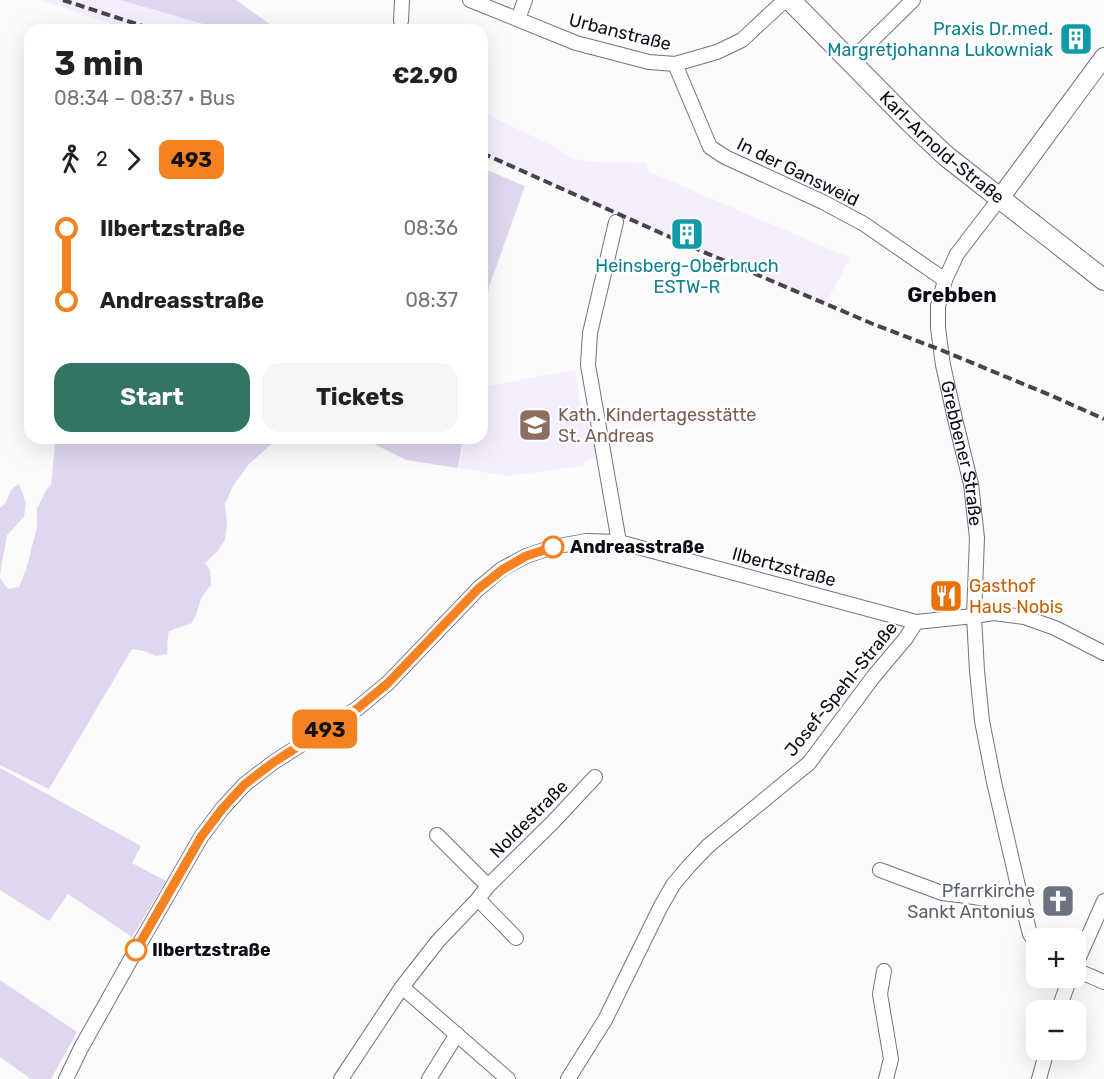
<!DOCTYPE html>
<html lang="en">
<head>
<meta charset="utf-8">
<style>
	body { margin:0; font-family:Rubik,sans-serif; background:#f6f6f6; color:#202124; height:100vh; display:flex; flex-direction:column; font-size:22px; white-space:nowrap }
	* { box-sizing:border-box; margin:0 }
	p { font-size:20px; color:#757577 }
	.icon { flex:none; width:33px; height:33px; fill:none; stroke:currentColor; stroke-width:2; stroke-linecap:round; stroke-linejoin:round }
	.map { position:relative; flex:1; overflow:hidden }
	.drawer { position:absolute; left:24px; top:24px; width:464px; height:420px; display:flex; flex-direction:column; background:#fff; border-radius:18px; box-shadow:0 6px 24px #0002 }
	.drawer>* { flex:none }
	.badge { padding:0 12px; border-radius:9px; font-size:21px; line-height:39px }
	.controls { position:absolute; left:1026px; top:928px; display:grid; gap:12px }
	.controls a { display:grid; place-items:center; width:60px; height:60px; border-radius:12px; background:#fff; box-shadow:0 6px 24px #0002; font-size:30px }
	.map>.badge { position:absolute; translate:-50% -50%; box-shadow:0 0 0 3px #fff }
	.legs { display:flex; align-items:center; gap:9px; height:66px; padding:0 30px; font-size:20px }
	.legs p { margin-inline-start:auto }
	.headline { display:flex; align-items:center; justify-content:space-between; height:102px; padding:0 30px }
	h1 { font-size:33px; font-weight:700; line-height:45px }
	.cta { display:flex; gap:12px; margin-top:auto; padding:12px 30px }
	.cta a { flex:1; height:69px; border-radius:18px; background:#337464; color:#fff; font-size:24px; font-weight:700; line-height:69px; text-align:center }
	.cta a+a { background:#f6f6f6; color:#202124 }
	ul { padding:0 30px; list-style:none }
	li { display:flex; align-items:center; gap:21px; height:72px; font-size:22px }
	li i { display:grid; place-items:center; width:9px; height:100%; margin:0 8px; background:currentColor }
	li i::after { content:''; width:15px; height:15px; margin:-8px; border:4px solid; border-radius:50%; background:#fff }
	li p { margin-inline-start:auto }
	li:first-child i { background:linear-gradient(#0000 50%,currentColor 0) }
	li:last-child i { background:linear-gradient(currentColor 50%,#0000 0) }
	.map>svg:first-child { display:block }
	.built { fill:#f4eeff }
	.green { fill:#e0d6f0 }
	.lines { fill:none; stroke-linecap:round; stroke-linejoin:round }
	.minor-casing { stroke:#796d8b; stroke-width:16 }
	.tertiary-casing { stroke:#796d8b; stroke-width:20 }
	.secondary-casing { stroke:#796d8b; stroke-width:22 }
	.minor { stroke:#fff; stroke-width:14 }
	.tertiary { stroke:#fff; stroke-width:18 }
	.secondary { stroke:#fff; stroke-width:20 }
	.rail { stroke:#46434c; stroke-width:4; stroke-dasharray:9 4.5; stroke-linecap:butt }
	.line-1-casing { stroke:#fff; stroke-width:14 }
	.line-1 { stroke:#f58220; stroke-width:9 }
	.stop-1-dot { fill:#fff; stroke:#f58220; stroke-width:3 }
	.labels { text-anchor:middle; stroke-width:4.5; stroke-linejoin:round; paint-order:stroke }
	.culture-label { font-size:18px; fill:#0d838f; stroke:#fff; text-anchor:end }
	.street-label { font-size:18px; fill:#0f0b16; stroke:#fff }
	.education-label { font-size:18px; fill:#785e54; stroke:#fff; text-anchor:start }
	.stop-label { font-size:18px; font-weight:bold; fill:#0f0b16; stroke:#fff; text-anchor:start }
	.food-label { font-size:18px; fill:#c56008; stroke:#fff; text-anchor:start }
	.worship-label { font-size:18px; fill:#5b616d; stroke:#fff; text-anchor:end }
	.quarter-label { font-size:21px; font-weight:bold; fill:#0f0b16; stroke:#fff }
</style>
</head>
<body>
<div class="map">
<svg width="1104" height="1079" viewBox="0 0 1104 1079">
	<rect width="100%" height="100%" fill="#fbfbfb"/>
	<path class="built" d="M40,0H120L224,30H130Z
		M482,112L553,146L572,159L597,162L647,163V171L850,258L825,305L536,178L482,157Z
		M575,370L582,411H587L596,458L585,460L583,466L507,476L459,468L465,438H482V387Z"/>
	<path class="green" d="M120,0H236L278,30H224Z
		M482,168L525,186L489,287L482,326Z
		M60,438H278L249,464L233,486L225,504L227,524L225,540L217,552L205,563L210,570L211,585L201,598L196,615L192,623L169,631C167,638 168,647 167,654L156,656L144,651L132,649L49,789L0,765V578L8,589L19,587L26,570L34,539L37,527V509L46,490L51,485L55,445Z
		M362,438H463L458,468L406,460Z
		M18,484L20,486L26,503L24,517L7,535L0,574V508L5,504L11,490Z
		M0,768L141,846L132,863L166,881L132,937L68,894L49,921L0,890Z
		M0,980L77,1032L51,1079H31L0,1057Z"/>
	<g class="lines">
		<defs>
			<g id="minor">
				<path d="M470,0L576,43L649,62L675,64L717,52L742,40L785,0"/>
				<path d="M518,19L525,0"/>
				<path d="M401,21L402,0"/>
				<path d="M851,61L913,0"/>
				<path d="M675,64L710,147L725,157L823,202L864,224L945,280"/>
				<path id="s1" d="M1000,198L957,254L945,280L938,306V328L943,365L955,419L971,484L977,538L974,616L977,671L982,721L994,782L1021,899L1030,934L1036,943"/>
				<path d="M616,222L590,333L588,365L619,542"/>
				<path d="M437,835L488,886"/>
				<path d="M880,870L942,893L974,897L1003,903L1021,899"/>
				<path d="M478,899L516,938"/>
				<path d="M1076,964L1104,901"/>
				<path d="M1076,970L1104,982"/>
				<path d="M884,971L880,994L891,1059L886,1079"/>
				<path d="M402,987L438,941L478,899L488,886L553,822L595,777"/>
				<path d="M1058,1011L1070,978"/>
				<path d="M66,1079L81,1048L136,950L201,837L222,809L245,784L274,762L358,708L388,683L478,589L502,569L526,556L553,547L586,541L619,542L916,622L974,616L994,613L1024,617L1055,628L1104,653"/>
				<path d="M341,1079L402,987L508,1079"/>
				<path d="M429,1079L457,1034"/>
				<path d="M568,1079L605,1020L661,906L673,885L688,867L708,846L809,763L874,676L906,638L916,622"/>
				<path d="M1039,1079L1047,1050"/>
			</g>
			<path id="tertiary" d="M1000,198L1104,57"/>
			<g id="secondary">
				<path id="s2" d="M790,0L914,126L946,156L1104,280"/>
			</g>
		</defs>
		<use href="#minor" class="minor-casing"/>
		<use href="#tertiary" class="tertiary-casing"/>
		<use href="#secondary" class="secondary-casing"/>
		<use href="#minor" class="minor"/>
		<use href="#tertiary" class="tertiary"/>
		<use href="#secondary" class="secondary"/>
		<path class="rail" d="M63,0L155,30
			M482,153L699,250L873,324L941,350L1050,395L1104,419"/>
	</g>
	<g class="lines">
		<defs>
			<path id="line-1" d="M136,950L201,837L222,809L245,784L274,762L358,708L388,683L478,589L502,570L526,556L553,547"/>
		</defs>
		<use href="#line-1" class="line-1-casing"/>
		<use href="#line-1" class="line-1"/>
	</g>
	<defs>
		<symbol id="building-square" viewBox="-11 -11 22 22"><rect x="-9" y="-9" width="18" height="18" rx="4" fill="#0f9aa8" stroke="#fff"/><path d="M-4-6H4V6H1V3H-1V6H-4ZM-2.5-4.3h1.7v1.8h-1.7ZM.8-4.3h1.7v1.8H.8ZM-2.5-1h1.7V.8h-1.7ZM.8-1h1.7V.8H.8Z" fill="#fff"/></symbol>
		<symbol id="school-square" viewBox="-11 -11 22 22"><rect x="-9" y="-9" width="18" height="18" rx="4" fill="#8d6e63" stroke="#fff"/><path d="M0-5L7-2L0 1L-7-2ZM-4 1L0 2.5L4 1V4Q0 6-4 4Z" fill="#fff"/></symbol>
		<symbol id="restaurant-square" viewBox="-11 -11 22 22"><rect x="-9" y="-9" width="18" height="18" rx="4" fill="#e8710a" stroke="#fff"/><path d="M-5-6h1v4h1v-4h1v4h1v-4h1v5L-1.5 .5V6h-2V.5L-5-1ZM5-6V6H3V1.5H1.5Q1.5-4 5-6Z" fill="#fff"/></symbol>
		<symbol id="church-square" viewBox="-11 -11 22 22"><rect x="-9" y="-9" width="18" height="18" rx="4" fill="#6b7280" stroke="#fff"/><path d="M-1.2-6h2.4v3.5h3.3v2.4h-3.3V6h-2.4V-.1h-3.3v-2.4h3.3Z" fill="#fff"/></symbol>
	</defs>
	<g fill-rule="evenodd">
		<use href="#building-square" x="1057" y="20" width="38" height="38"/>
		<use href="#building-square" x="668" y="215" width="38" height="38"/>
		<use href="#school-square" x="516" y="406" width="38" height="38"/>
		<use href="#restaurant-square" x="927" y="577" width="38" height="38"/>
		<use href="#church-square" x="1039" y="882" width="38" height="38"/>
	</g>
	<g class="stop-1-dot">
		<circle cx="553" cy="547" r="10"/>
		<circle cx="136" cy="950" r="10"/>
	</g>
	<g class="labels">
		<g class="culture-label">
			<text x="1053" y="35">Praxis Dr.med.<tspan x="1053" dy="21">Margretjohanna Lukowniak</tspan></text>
			<text x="687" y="272" text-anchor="middle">Heinsberg-Oberbruch<tspan x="687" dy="21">ESTW-R</tspan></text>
		</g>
		<g class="street-label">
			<text transform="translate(620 32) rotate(14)" y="6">Urbanstraße</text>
			<text dy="6" stroke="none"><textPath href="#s2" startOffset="212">Karl-Arnold-Straße</textPath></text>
			<text transform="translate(798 172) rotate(26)" y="6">In der Gansweid</text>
			<text dy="6" stroke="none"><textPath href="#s1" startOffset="276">Grebbener Straße</textPath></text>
			<text transform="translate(784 567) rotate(15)" y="6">Ilbertzstraße</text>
			<text transform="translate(841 689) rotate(-51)" y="6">Josef-Spehl-Straße</text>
			<text transform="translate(529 819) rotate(-45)" y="6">Noldestraße</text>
		</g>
		<g class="education-label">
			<text x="558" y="421">Kath. Kindertagesstätte<tspan x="558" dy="21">St. Andreas</tspan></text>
		</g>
		<g class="stop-label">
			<text x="570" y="553">Andreasstraße</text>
			<text x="152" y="956">Ilbertzstraße</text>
		</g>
		<g class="food-label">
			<text x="969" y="592">Gasthof<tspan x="969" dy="21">Haus Nobis</tspan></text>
		</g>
		<g class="worship-label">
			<text x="1035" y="897">Pfarrkirche<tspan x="1035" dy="21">Sankt Antonius</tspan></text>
		</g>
		<g class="quarter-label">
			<text x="952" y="302">Grebben</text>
		</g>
	</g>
</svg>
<div class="controls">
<a>+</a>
<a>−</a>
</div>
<b class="badge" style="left:325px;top:729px;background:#f58220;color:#111">493</b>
<section class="drawer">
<div class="headline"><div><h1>3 min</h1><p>08:34 – 08:37 · Bus</p></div><b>€2.90</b></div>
<div class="legs"><svg class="icon" aria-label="walk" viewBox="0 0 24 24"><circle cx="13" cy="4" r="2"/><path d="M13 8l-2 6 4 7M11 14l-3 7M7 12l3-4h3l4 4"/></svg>2<svg class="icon" aria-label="forward" viewBox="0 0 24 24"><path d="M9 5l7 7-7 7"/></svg><b class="badge" style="background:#f58220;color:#111">493</b></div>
<ul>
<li><i style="color:#f58220"></i><b>Ilbertzstraße</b><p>08:36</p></li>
<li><i style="color:#f58220"></i><b>Andreasstraße</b><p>08:37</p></li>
</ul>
<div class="cta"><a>Start</a><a>Tickets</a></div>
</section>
</div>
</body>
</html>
